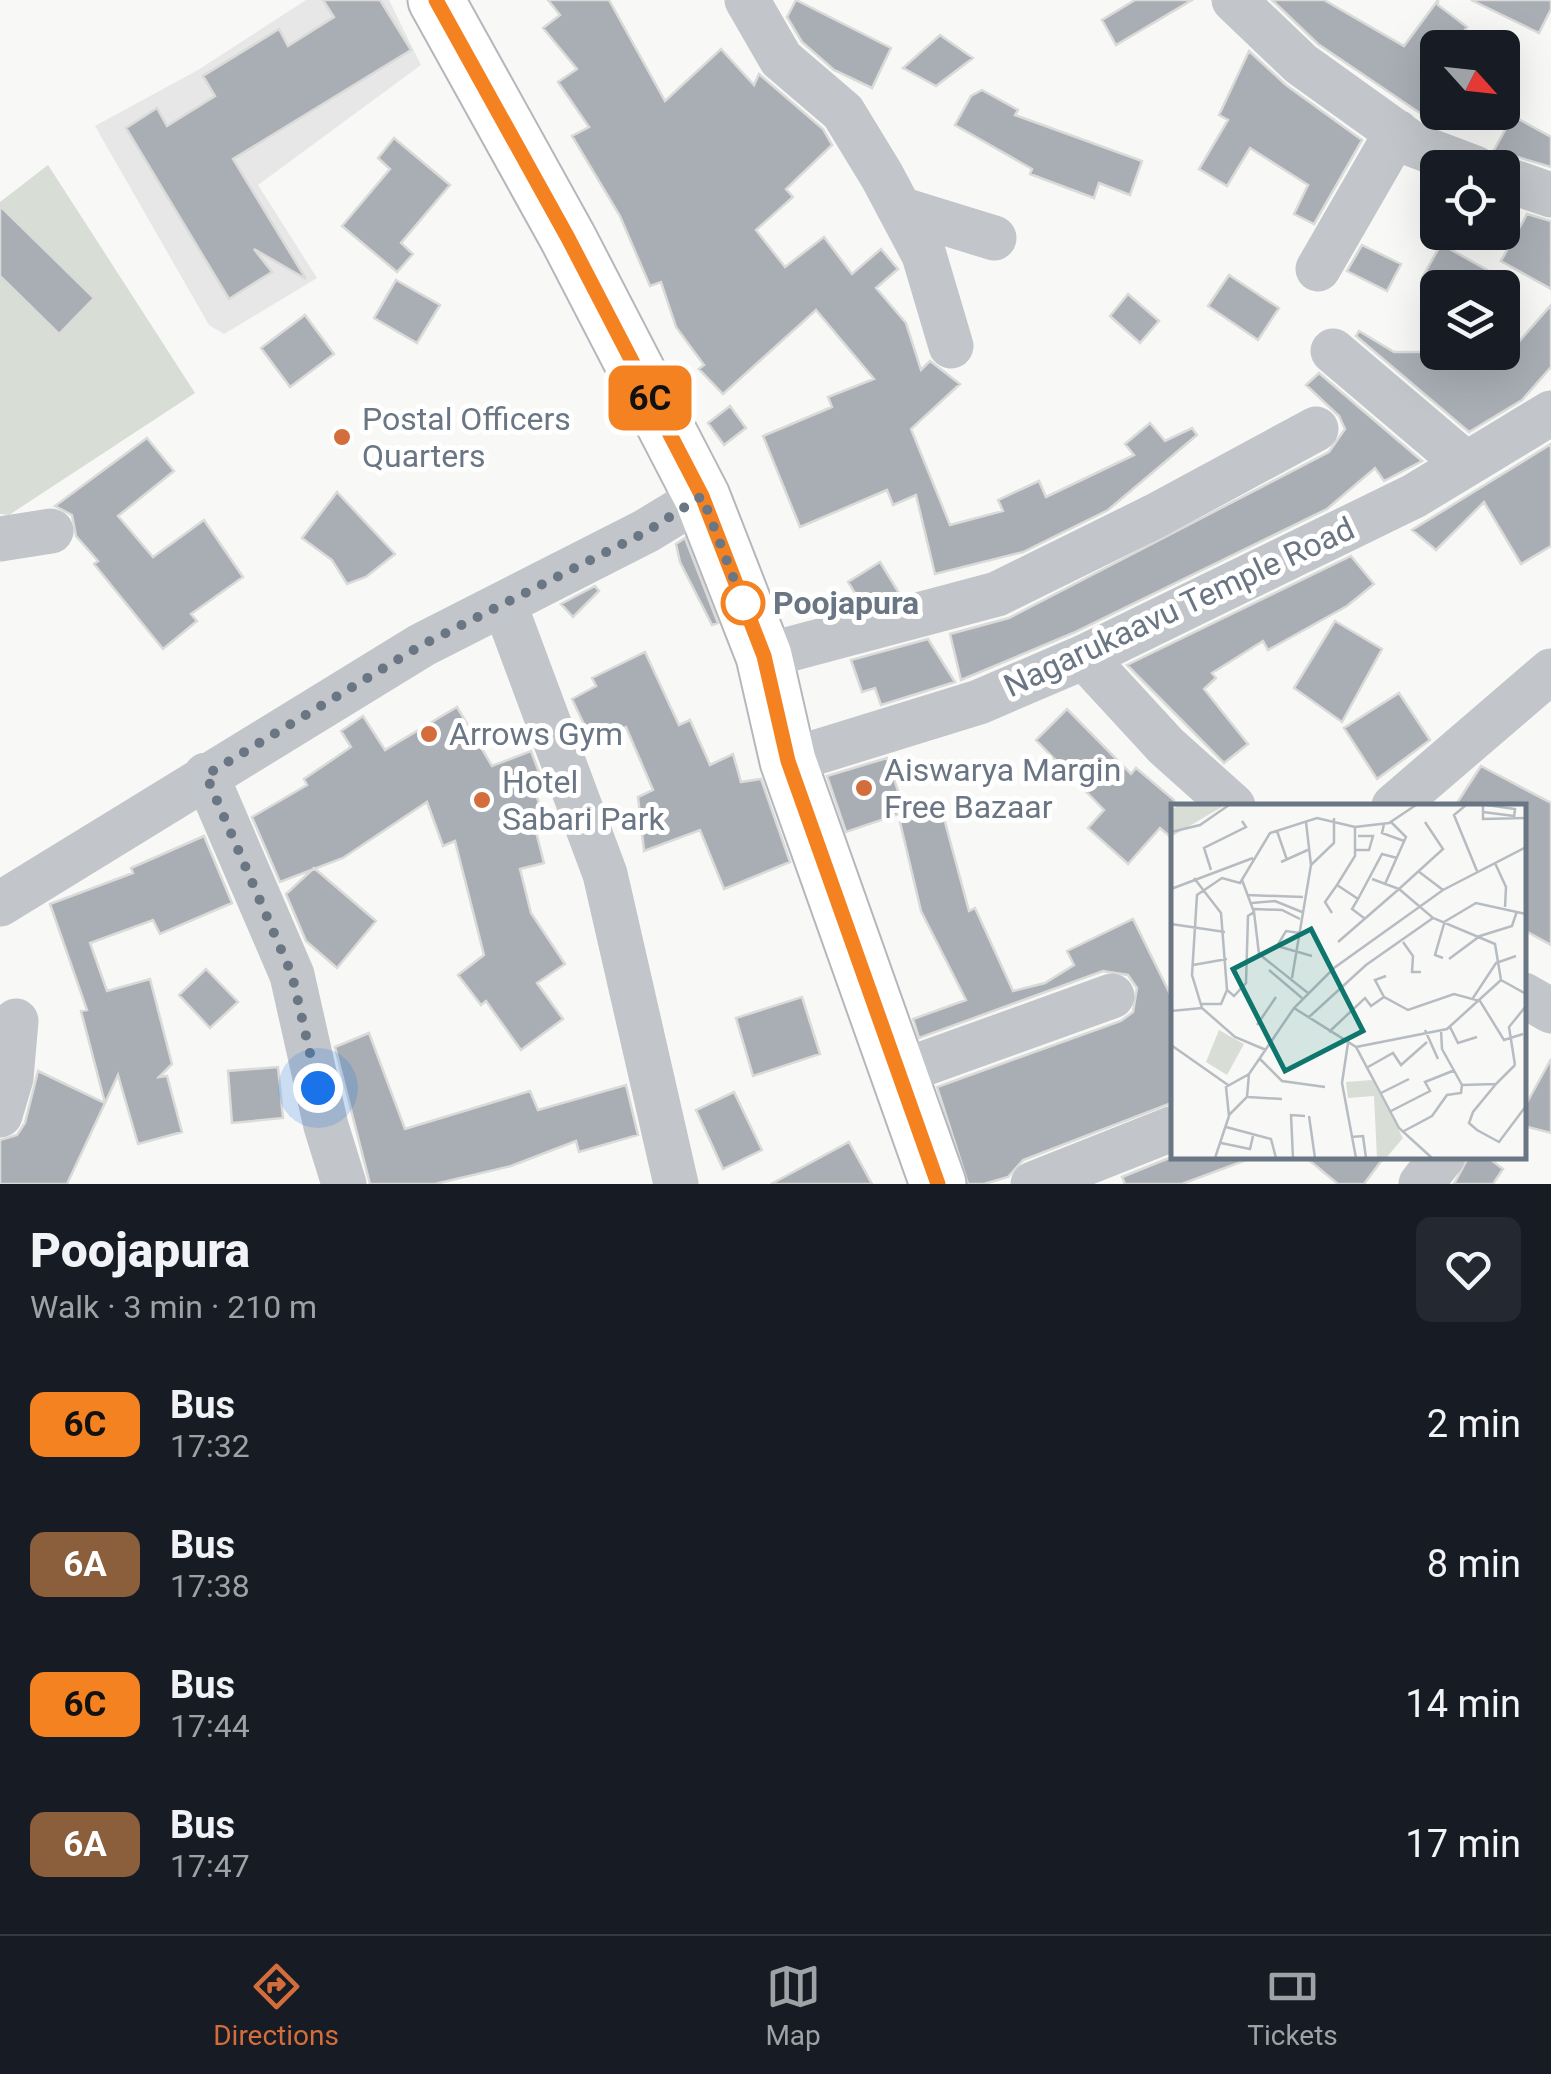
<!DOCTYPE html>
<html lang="en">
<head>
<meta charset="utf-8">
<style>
	body { margin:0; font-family:Roboto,sans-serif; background:#242831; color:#f1f3f6; height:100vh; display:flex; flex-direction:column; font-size:38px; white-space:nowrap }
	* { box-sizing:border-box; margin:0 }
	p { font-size:32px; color:#9ea1a6 }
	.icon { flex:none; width:55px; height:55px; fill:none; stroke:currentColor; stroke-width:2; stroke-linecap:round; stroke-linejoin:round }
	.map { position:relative; height:1184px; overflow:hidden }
	.sheet { display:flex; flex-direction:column; background:#171b24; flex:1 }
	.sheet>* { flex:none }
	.badge { padding:0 20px; border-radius:15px; font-size:35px; line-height:65px }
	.needle { width:65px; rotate:117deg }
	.tools { position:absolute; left:1420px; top:30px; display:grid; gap:20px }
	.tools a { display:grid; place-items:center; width:100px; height:100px; border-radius:15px; background:#171b24; box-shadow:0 10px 40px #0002; font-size:50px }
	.you { position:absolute; width:50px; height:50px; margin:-25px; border:8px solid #fff; border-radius:50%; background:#1a73e8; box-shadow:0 0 0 15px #1a73e833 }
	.map>.badge { position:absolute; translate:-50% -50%; box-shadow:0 0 0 5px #fff }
	.round { display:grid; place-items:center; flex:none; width:105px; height:105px; border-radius:15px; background:#242831 }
	.overview { display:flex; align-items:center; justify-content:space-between; height:170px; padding:0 30px }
	h1 { font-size:48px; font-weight:800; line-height:75px }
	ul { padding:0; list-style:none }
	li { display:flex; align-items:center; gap:30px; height:140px; padding:0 30px }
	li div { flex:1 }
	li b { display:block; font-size:38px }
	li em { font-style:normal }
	li .badge { min-width:110px; font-weight:700; text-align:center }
	.tab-bar { display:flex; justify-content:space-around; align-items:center; height:140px; border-top:2px solid #363941; background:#171b24; font-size:28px; color:#9ea1a6 }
	.tab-bar a { display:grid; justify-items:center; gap:5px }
	.tab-bar .current { color:#d36d3b }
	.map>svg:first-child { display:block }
	.built { fill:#e6e7e6 }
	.green { fill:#d8ddd6 }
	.building { fill:#a8aeb4; stroke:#dadad9; stroke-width:2.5 }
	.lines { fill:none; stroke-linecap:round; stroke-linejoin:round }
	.major-casing { stroke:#b4b7bb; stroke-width:59 }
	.minor { stroke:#c2c5c9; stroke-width:45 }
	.major { stroke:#fff; stroke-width:55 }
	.line-casing { stroke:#fff; stroke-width:22 }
	.line { stroke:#f58220; stroke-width:15 }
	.walk { stroke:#6a7684; stroke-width:10; stroke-dasharray:0 18 }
	.poi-dot { fill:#d36d3b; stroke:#fff; stroke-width:4 }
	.stop-dot { fill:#fff; stroke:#f58220; stroke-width:5 }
	.labels { text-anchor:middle; stroke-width:10; stroke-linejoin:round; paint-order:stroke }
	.poi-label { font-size:32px; fill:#6a7684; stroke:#fff; text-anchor:start }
	.stop-label { font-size:32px; font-weight:bold; fill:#6a7684; stroke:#fff; text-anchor:start }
	.street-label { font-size:32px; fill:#6a7684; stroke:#fff }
	.inset-road { fill:none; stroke:#b6bcc1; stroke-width:2.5 }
	.view { fill:#0f766e; fill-opacity:0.15; stroke:#0f766e; stroke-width:5 }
	.inset-edge { fill:none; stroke:#6a7684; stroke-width:5 }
</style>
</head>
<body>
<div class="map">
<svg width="1551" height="1184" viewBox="0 0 1551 1184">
	<rect width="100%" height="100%" fill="#f8f8f6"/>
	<path class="built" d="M306,0H389L421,65L258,185L317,278L224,334L209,325L95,126L198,70Z"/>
	<path class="green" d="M48,165L195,393L9,515L0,514V202Z"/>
	<path class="building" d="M323,0H380L411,50L233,159L306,279L254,249L272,272L229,299L126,128L157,108L167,126L215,96L203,76L279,29L288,46L334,17Z
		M548,0H609L665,101L721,49L754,85L759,74L823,129L832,145L786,189L793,197L756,230L785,267L824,237L852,274L881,249L898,269L876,288L906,323L921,370L930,361L960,384L911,429L950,525L1003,511L998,500L1039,481L1046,497L1134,455L1125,444L1150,423L1165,441L1192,428L1197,435L1108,510L1023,552L935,574L916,495L893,505L887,490L800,527L763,436L832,407L828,397L874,379L816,310L723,394L699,369L704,365L676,327L661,282L650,286L620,216L572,136L589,127L558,82L577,69L543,28L560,15Z
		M796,0L891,48L872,88L834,70L802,42L787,17Z
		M1135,0H1192L1116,45L1102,20Z
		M1272,0H1324L1404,46L1438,0V5L1467,27L1452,48H1438V112H1446L1439,126L1318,44Z
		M1471,0H1551V9L1539,33Z
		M940,35L973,58L936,86L903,68Z
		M1249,51L1286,85L1362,140L1314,224L1294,214L1308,185L1250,148L1227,186L1199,169L1228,120L1219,115Z
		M982,90L1018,110L1015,115L1142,161L1130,195L1099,183L1094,198L1030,174L1032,169L955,125L971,96Z
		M1513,116L1551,137V167L1494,150Z
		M394,138L450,185L401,243L413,254L397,272L342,226L390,169L378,158Z
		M0,206L94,298L59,334L0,276Z
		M1527,214L1551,221V289L1501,261Z
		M1441,244L1487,270L1477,288H1439L1422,278Z
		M1362,245L1401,264L1387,291L1347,271Z
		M1229,275L1279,308L1258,340L1208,306Z
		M396,280L440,305L417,343L374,318Z
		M1128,294L1159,321L1140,343L1110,316Z
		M1551,305V367L1522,400L1469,432L1356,336L1359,331L1394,352H1510Z
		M305,315L334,354L290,387L261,348Z
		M1319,373L1422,461L1384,481L1375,468L1327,509L1073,633L961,680L950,634L1009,618L1329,452L1345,429L1339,416L1306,385Z
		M730,406L746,428L724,445L708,423Z
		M147,438L174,471L118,516L153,557L204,520L243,577L191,614L197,621L163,649L94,564L98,561L76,536L72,515L55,506Z
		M1551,444V546L1521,564L1484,502L1436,550L1412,530Z
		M337,492L395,554L366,577L347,584L332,560L302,538Z
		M685,538L718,623L712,625L680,562L676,544Z
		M1351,556L1374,584L1347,606L1268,650L1263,641L1212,673L1216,678L1204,689L1248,744L1224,763L1127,665Z
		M880,562L899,593L861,603L848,582Z
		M595,586L599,591L573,617L561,604Z
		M1335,621L1382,649L1342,722L1294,688Z
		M928,639L955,682L881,705L875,688L862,692L851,660Z
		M645,652L679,725L690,720L710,765L733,754L741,782L761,779L790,862L724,889L700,830L644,851L638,797L653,790L626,727L593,743L572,699L596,686L592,678Z
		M1399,693L1430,740L1377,779L1344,728Z
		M457,707L492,766L531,751L540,775L530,779L541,808L531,812L544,863L520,869L531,913L565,964L537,983L563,1019L521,1050L486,1001L481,1005L458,975L484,955L455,841L443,846L427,802L343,858L280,882L252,817L307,785L304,779L351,747L341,731L363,716L385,750Z
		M1067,709L1131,774L1136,768L1174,800V840L1160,828L1128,864L1088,828L1104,810L1036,740Z
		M887,758L905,812L846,832L827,776Z
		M1481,766L1551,803V945L1524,930V806H1455Z
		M942,811L969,911L975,908L1013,991L1045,983L1074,965L1067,951L1133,919L1174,1002V1102L1023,1160L1008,1177L984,1184H968L937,1087L1121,1021L1133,1012L1137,988L1128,975L1103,971L919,1038L913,1019L966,1000L921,911L900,822Z
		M204,836L232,903L160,934L153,920L90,943L107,991L150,979L172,1064L159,1077L167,1076L182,1132L138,1144L118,1075L105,1103L81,1011L87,1010L50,904L133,873L131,868Z
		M314,868L376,921L337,968L306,941L286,894Z
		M206,969L238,1002L210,1028L179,995Z
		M802,997L820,1054L753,1076L736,1018Z
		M369,1033L405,1129L530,1091L538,1110L626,1085L638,1135L579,1152L576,1141L511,1166L435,1184H370L335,1047Z
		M1551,1059V1133L1524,1126V1108Z
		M278,1067L283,1118L232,1123L228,1071Z
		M38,1071L105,1103L67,1184H0V1140L17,1135L25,1123Z
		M734,1092L762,1150L723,1169L696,1110Z
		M849,1142L872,1184H771Z
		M1174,1156H1248L1249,1159L1182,1184H1125L1122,1177Z
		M1304,1156H1385L1364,1184H1338Z
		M1469,1156H1486L1503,1169L1493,1184H1454Z"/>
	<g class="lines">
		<defs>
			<path id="major" d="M436,0L568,238L702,497L764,656L788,761L938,1184"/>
		</defs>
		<use href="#major" class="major-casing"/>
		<path class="minor" d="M747,0L781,59L843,112L882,176L924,255L951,346
			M1234,0L1301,64L1414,145L1475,168
			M1502,178L1551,195
			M900,209L994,238
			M1318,269L1397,132
			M1333,351L1465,463
			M0,539L51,531
			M504,603L605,874L676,1184
			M764,656L997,594L1155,516L1316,429
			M1084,657L1166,746L1233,806
			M788,761L979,702L1084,657L1414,496L1551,413
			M206,775L292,975L326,1126L344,1184
			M1394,806L1551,671
			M0,904L422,645L646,531L702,497
			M1524,995L1551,1011
			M901,1072L1112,996
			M0,1115L11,1078L16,1021
			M1033,1184L1174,1128
			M1421,1184L1443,1156"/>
		<use href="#major" class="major"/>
	</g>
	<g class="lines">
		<defs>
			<path id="line" d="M436,0L568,238L702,496L764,656L788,761L938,1184"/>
		</defs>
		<use href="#line" class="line-casing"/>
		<use href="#line" class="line"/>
		<path class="walk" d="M318,1088L292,975L206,775L422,645L646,532L702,496L743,603"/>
	</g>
	<g class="poi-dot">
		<circle cx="342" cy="437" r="10"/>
		<circle cx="429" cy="734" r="10"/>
		<circle cx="864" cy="788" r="10"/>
		<circle cx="482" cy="800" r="10"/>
	</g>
	<circle class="stop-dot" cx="743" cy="603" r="20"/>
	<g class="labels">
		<g class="poi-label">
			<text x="362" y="430">Postal Officers<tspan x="362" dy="37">Quarters</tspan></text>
			<text x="449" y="745">Arrows Gym</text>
			<text x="884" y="781">Aiswarya Margin<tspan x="884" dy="37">Free Bazaar</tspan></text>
			<text x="502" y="793">Hotel<tspan x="502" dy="37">Sabari Park</tspan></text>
		</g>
		<g class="stop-label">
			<text x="773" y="614">Poojapura</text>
		</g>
		<g class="street-label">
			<text transform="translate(1179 607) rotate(-25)" y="11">Nagarukaavu Temple Road</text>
		</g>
	</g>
	<g transform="translate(1171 804)">
		<rect width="355" height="355" fill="#f8f8f6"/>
		<path d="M8,1H54L0,33V6ZM48,226L73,240L56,271L35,258ZM201,276L232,334L215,354H206L203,292L177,294L175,278Z" fill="#d8ddd6"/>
		<path class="inset-road" d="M295,1L283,11L306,67M312,1V15L355,14M316,1L344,5L343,14M312,8L343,12M213,20L211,29L233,37M184,23V52L166,81L187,95L181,105L193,114M106,27L116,56M0,28L29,21L58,1M185,46H198L202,32H187M110,58L139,45M324,59L335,83L334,103M140,61L163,39V14M40,66L33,44L75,23L71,17M247,67L272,86M23,74L50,109L56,186L63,192L75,179L77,112L83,108M201,75L228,85L272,45L254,18M71,76L83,108L88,150L137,189M214,80L235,33L220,18M0,85L82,54M76,91L132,93M187,95L211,50L226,54M81,99L104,97L131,108M83,105L111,106L129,115M161,109L154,98L166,81M273,118L305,99L355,110M0,120L54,128M129,129L115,127L106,142L141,152M167,138L228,85L262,114L324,140L330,176L355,190M232,138L242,152L241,168H250M272,154L264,151L273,120M278,155L309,132L341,122L346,107M22,161L56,155M98,166L131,194M121,174L140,61L135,18M213,193L204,176L215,172M302,194L325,159L345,152M30,200H50L56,186M31,204L21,171L26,91L51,74L69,79L99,29L146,14L184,23L218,19L245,1M123,204L185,243L228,324L261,354M0,207L31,204L64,233L95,246M137,214L195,161L262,114M86,221L105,193M279,223L287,239L306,233M254,226L267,255M270,226L271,245L291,281M158,228L194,194L200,202L213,193L237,206L283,190L309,197L333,236L352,230M177,239L171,279L185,354M0,241L57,281M185,243L276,225L330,176M89,255L111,277L154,283M344,261L338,223L355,202M197,263L222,249L230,261L256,238M325,280L302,308L298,319L306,326L328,338L355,302M210,289L238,275M77,293L111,295M220,307L259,287L254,278L284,266M58,311L76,293L78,270M138,312L144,354M55,323L100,335L105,354M233,327L261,312L276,291L290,289L291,281L325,280L344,261M180,333L192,332L195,354M50,339L79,345L82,332M44,354L58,312L55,283L78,270L123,204L163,164L272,86L355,43M122,354L120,311L134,312"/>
		<path class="view" d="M140,125L192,227L114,267L62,165Z"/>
		<rect width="355" height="355" class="inset-edge"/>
	</g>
</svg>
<div class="tools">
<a><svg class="needle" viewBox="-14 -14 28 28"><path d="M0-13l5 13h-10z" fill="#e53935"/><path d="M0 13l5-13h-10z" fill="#9ea1a6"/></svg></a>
<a><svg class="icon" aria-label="locate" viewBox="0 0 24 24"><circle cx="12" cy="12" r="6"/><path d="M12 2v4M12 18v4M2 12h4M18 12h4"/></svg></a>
<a><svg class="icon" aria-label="layers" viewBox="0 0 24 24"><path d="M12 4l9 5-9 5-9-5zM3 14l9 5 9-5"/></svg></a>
</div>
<div class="you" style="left:318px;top:1088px"></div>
<b class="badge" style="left:650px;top:398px;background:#f58220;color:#111">6C</b>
</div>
<section class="sheet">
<div class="overview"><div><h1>Poojapura</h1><p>Walk · 3 min · 210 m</p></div><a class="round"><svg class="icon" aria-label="heart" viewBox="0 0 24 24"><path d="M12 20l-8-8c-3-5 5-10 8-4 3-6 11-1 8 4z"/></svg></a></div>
<ul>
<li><span class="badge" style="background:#f58220;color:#111">6C</span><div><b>Bus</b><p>17:32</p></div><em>2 min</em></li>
<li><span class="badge" style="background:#8b5e3c;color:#fff">6A</span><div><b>Bus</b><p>17:38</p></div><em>8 min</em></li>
<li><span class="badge" style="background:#f58220;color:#111">6C</span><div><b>Bus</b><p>17:44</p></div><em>14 min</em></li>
<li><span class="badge" style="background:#8b5e3c;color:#fff">6A</span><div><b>Bus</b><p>17:47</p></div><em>17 min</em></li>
</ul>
</section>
<nav class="tab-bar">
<a class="current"><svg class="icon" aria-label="directions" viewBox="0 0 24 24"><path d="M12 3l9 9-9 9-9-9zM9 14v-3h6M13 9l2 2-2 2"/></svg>Directions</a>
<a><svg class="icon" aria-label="map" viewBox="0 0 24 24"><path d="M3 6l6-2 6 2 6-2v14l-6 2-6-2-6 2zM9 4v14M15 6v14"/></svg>Map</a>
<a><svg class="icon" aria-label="tickets" viewBox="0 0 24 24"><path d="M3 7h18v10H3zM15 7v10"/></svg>Tickets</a>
</nav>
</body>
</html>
